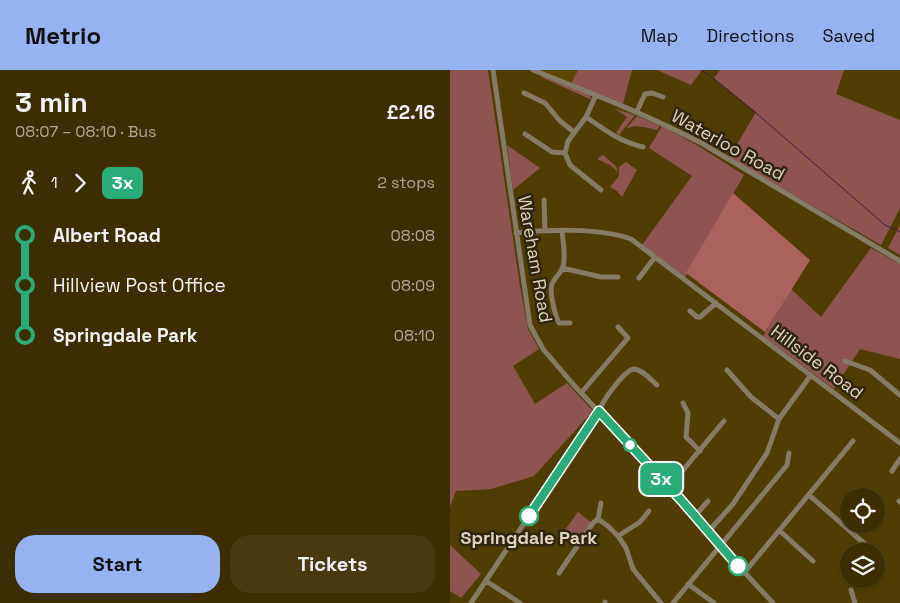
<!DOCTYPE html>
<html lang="en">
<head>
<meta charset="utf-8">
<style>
	body { margin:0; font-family:"Space Grotesk",sans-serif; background:#483911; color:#f1f3f6; height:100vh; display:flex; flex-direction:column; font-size:19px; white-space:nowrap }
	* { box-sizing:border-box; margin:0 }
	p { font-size:16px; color:#ada899 }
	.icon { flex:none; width:28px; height:28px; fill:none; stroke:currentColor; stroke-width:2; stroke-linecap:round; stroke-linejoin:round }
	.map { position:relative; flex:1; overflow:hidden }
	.side { display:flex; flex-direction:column; background:#3d2d02; width:450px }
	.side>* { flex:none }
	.badge { padding:0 10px; border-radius:8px; font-size:18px; line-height:32px }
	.controls { position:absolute; left:390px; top:418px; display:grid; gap:10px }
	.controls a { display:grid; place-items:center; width:45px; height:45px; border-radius:50%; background:#3d2d02; box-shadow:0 1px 4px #0004,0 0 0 1px #564924; font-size:25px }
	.map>.badge { position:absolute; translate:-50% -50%; box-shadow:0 0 0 2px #fff }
	.legs { display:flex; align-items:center; gap:8px; height:55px; padding:0 15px; font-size:16px }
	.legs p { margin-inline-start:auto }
	.headline { display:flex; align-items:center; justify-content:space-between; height:85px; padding:0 15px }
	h1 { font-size:28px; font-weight:600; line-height:38px }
	.cta { display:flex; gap:10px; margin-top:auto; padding:10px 15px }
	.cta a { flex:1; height:58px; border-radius:20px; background:#95b2f1; color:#111; font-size:20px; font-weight:600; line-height:58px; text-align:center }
	.cta a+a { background:#483911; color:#f1f3f6 }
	ul { padding:0 15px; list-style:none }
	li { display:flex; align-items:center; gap:18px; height:50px; font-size:19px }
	li i { display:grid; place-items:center; width:8px; height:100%; margin:0 6px; background:currentColor }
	li i::after { content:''; width:12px; height:12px; margin:-6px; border:4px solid; border-radius:50%; background:#3d2d02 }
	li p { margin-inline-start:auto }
	li:first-child i { background:linear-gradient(#0000 50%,currentColor 0) }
	li:last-child i { background:linear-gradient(currentColor 50%,#0000 0) }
	header { display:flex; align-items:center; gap:30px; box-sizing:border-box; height:70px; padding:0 25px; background:#95b2f1; color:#111 }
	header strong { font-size:24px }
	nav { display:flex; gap:28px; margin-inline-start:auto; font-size:18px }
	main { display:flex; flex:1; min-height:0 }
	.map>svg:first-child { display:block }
	.built { fill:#5f4600 }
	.green { fill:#8e5550 }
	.forest { fill:#ab625c }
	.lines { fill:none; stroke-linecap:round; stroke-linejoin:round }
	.stream { stroke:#461948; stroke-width:1 }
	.minor { stroke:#857b66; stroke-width:5 }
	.line-1-casing { stroke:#fff; stroke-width:11 }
	.line-1 { stroke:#29ac78; stroke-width:8 }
	.stop-1-dot { fill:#fff; stroke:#29ac78; stroke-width:2.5 }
	.labels { text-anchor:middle; stroke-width:5; stroke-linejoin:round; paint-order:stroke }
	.street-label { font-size:18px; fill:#e0d4ba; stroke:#2f2510 }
	.stop-label { font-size:18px; font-weight:bold; fill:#e0d4ba; stroke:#2f2510 }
</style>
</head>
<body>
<header>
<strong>Metrio</strong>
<nav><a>Map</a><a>Directions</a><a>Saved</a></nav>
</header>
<main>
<section class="side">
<div class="headline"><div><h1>3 min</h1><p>08:07 – 08:10 · Bus</p></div><b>£2.16</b></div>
<div class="legs"><svg class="icon" aria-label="walk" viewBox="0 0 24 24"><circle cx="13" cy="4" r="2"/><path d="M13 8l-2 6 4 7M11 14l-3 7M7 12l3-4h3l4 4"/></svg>1<svg class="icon" aria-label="forward" viewBox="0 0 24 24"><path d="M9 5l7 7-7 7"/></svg><b class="badge" style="background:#29ac78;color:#fff">3x</b><p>2 stops</p></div>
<ul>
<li><i style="color:#29ac78"></i><b>Albert Road</b><p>08:08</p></li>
<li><i style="color:#29ac78"></i><span>Hillview Post Office</span><p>08:09</p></li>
<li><i style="color:#29ac78"></i><b>Springdale Park</b><p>08:10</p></li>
</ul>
<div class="cta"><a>Start</a><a>Tickets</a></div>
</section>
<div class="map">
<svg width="450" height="533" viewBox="0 0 450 533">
	<rect width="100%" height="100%" fill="#513c03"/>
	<path class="built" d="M90,0H128L121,14Z"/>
	<path class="green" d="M0,0H38L70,216L78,259L89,279L63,296L85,334L117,313L143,341L84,406L41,419L6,421L0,437Z
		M128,0H182L173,34L121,14Z
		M207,0H252L241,15Z
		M270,0H394L386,24L450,50V138L431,175L279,88L306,42L264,8Z
		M92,6L139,24L142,30L91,7Z
		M165,39L185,45L169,65L166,63L177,47Z
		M187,46L210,56L207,60C197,58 186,53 176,59Z
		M212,56L245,74L294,105L235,207L192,175L242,106L199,78Z
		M57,75L90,98L63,120Z
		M153,85L166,96L168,102L160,95L147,89Z
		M176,92L187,100L172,127L167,121L160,117L169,106V97Z
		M450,155V185L438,178Z
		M421,178L450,194V289L410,279L384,319L313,266L341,219L371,247Z
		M128,442L142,453L126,478L120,475L123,471L112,464Z
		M0,475L31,504L11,528L0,521Z"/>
	<path class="forest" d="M283,123L360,190L315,262L236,203Z"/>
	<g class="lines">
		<path class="stream" d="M251,0L259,5L306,43L435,155L450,162"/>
		<path class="minor" d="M43,0L80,255L93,279L122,313L232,431L270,476L323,533
			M83,0C141,23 198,45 253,74L450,191
			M74,23L95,33L110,51L124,62
			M146,25L136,47L118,71L115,83L120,95L151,120
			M187,41L195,24L202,23L213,27
			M136,47C157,61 168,71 193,77
			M75,64L102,82L115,83
			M94,130L95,160
			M112,161C113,172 116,185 113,197C111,203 104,208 102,214C99,222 105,245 109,253H120
			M66,163C98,159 151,158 181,169L450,373
			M112,198L151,207H168
			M189,208L205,187
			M240,241L247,247H250L266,233
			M395,291L420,300L450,325
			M277,300L301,327L329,349
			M131,323L178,268L168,257
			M233,333L238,343L236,367L250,381
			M442,401L450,389
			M219,417L274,351
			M359,425L416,475
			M449,431L450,432
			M199,441L190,452L168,466L176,478L183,499L211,533
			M245,446L258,431
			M148,449L159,457L168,466
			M330,461L363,491
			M258,462L283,434L317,383L329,349L361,305
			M109,503L143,453L148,449L151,433
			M294,503L403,371
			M36,511L70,533
			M238,514L264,533
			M401,520L405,533
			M21,533L149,341C152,332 174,300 184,299C192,299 202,311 207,315
			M155,533V532
			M223,533L337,395L339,383"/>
	</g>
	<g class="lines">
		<defs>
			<path id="line-1" d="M79,446L149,341L232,431L288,496"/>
		</defs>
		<use href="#line-1" class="line-1-casing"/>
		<use href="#line-1" class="line-1"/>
	</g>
	<g class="stop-1-dot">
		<circle cx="180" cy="375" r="6"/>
		<circle cx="79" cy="446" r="9"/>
		<circle cx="288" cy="496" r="9"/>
	</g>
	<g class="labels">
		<g class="street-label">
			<text transform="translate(278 75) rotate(29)" y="6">Waterloo Road</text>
			<text transform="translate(85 189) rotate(80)" y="6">Wareham Road</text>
			<text transform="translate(367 292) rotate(37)" y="6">Hillside Road</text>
		</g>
		<g class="stop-label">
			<text x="79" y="474">Springdale Park</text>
		</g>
	</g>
</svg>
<div class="controls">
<a><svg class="icon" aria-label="locate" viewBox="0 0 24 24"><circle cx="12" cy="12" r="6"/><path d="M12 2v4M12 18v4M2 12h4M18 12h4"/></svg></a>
<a><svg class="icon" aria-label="layers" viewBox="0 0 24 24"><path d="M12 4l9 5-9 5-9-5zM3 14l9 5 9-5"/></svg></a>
</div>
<b class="badge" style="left:211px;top:409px;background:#29ac78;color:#fff">3x</b>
</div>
</main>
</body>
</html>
